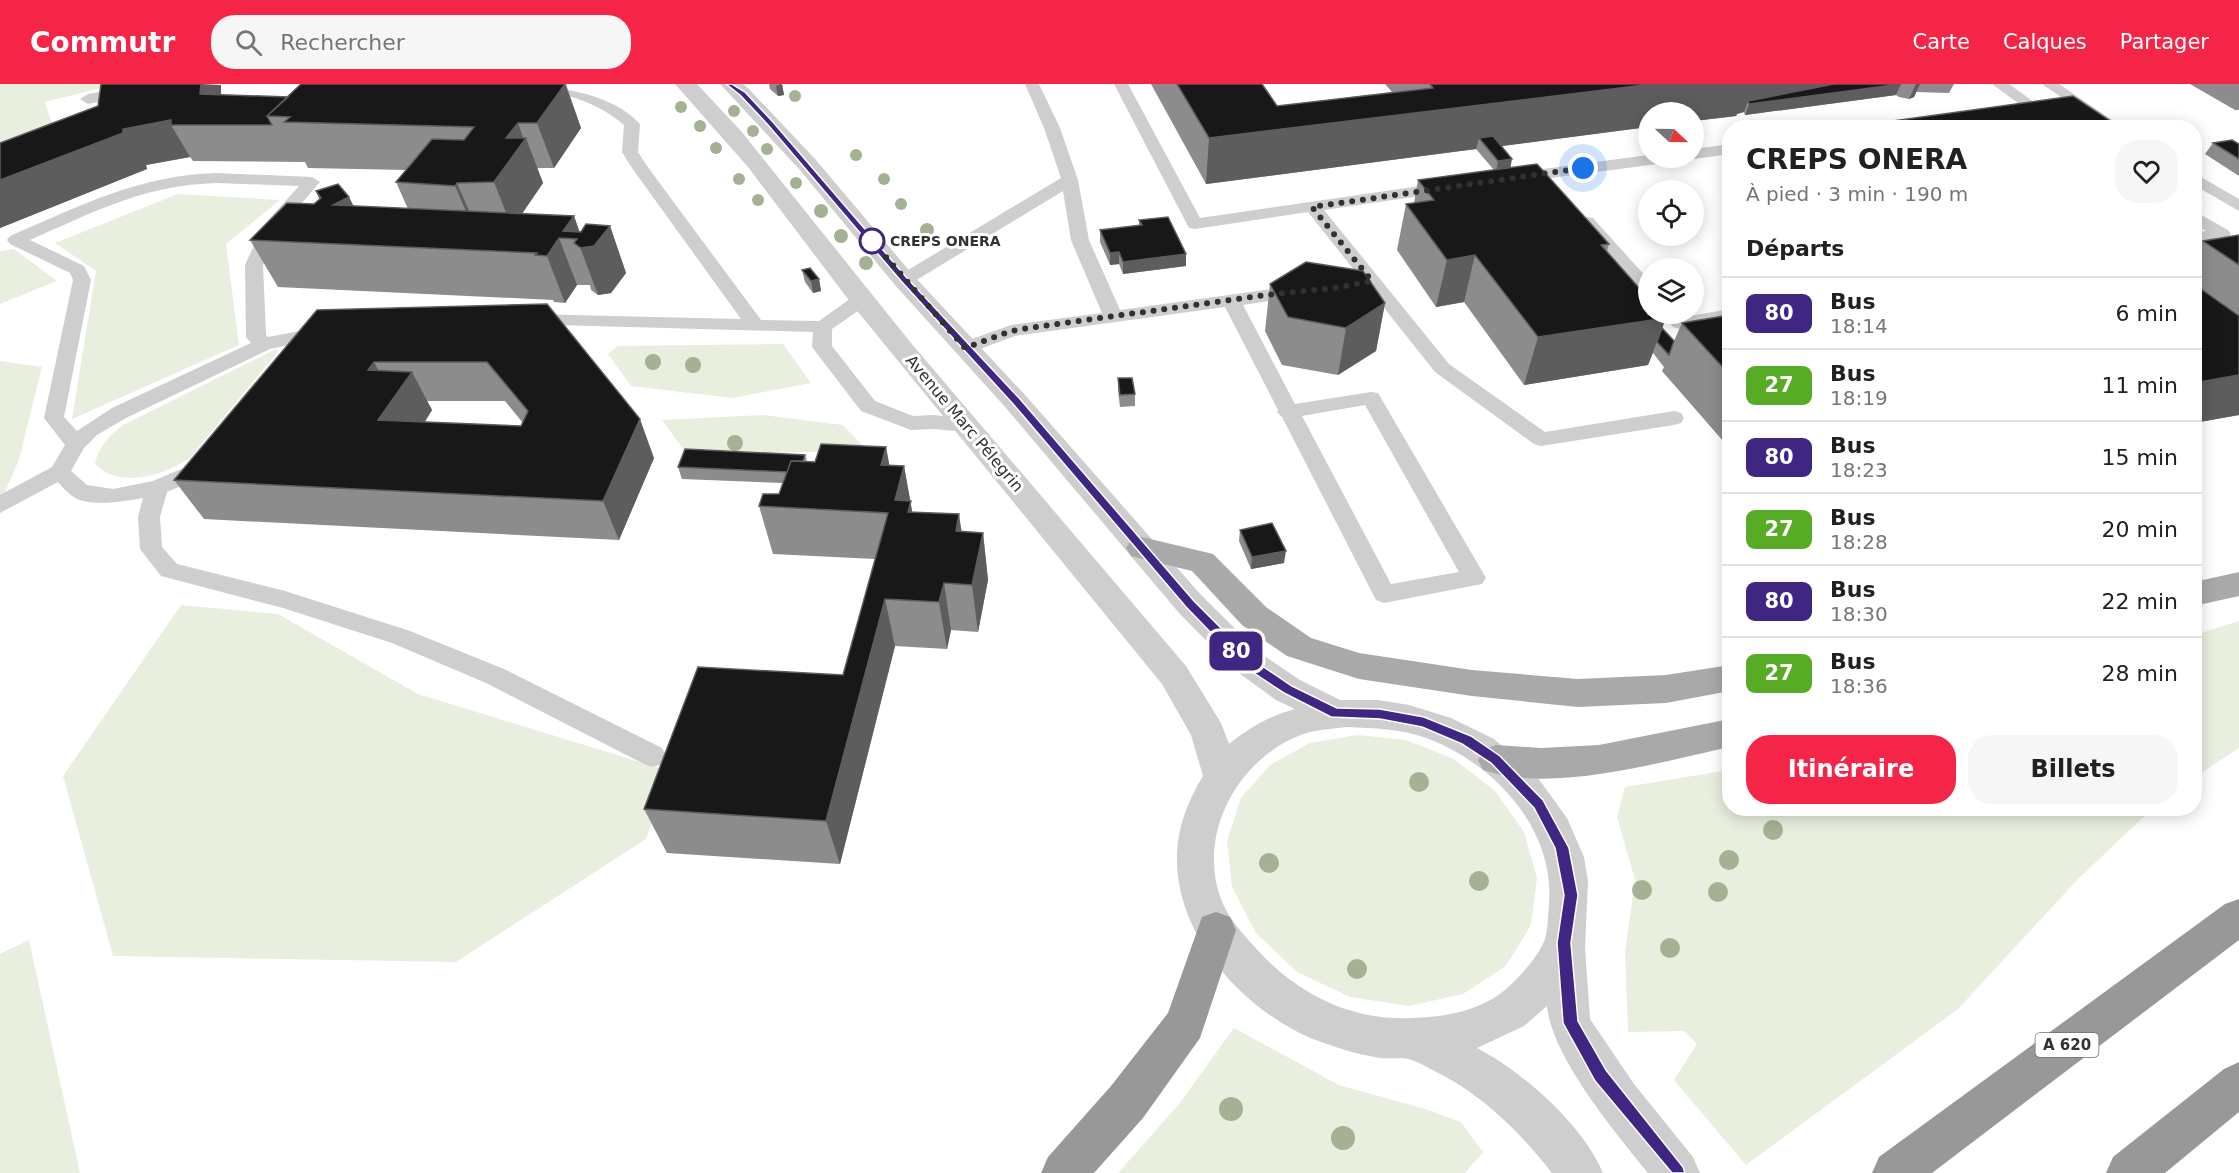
<!DOCTYPE html>
<html lang="fr">
<head>
<meta charset="utf-8">
<style>
	body { margin:0; font-family:"DejaVu Sans",sans-serif; background:#f6f6f6; color:#202124; height:100vh; display:flex; flex-direction:column; font-size:22px; white-space:nowrap }
	* { box-sizing:border-box; margin:0 }
	p { font-size:20px; color:#757577 }
	.icon { flex:none; width:33px; height:33px; fill:none; stroke:currentColor; stroke-width:2; stroke-linecap:round; stroke-linejoin:round }
	.map { position:relative; flex:1; overflow:hidden }
	.details { position:absolute; left:1722px; top:36px; width:480px; height:696px; display:flex; flex-direction:column; background:#fff; border-radius:24px; box-shadow:0 3px 15px #0003 }
	.details>* { flex:none }
	.badge { padding:0 12px; border-radius:9px; font-size:21px; line-height:39px }
	.needle { width:39px; rotate:112deg }
	.tools { position:absolute; left:1638px; top:18px; display:grid; gap:12px }
	.tools a { display:grid; place-items:center; width:66px; height:66px; border-radius:50%; background:#fff; box-shadow:0 3px 15px #0003; font-size:30px }
	.you { position:absolute; width:30px; height:30px; margin:-15px; border:4px solid #fff; border-radius:50%; background:#1a73e8; box-shadow:0 0 0 9px #1a73e833 }
	.map>.badge { position:absolute; translate:-50% -50%; box-shadow:0 0 0 3px #fff }
	h2 { padding:0 24px; font-size:22px; line-height:54px }
	.round { display:grid; place-items:center; flex:none; width:63px; height:63px; border-radius:24px; background:#f6f6f6 }
	.head { display:flex; align-items:center; justify-content:space-between; height:102px; padding:0 24px }
	h1 { font-size:28px; font-weight:700; line-height:45px }
	.action { display:flex; gap:12px; margin-top:auto; padding:12px 24px }
	.action a { flex:1; height:69px; border-radius:24px; background:#f52548; color:#fff; font-size:24px; font-weight:700; line-height:69px; text-align:center }
	.action a+a { background:#f6f6f6; color:#202124 }
	ul { padding:0; list-style:none }
	li { display:flex; align-items:center; gap:18px; height:72px; padding:0 24px; border-top:2px solid #e0e0e0 }
	li div { flex:1 }
	li b { display:block; font-size:22px }
	li em { font-style:normal }
	li .badge { min-width:66px; font-weight:700; text-align:center }
	header { display:flex; align-items:center; gap:36px; box-sizing:border-box; height:84px; padding:0 30px; background:#f52548; color:#fff }
	header strong { font-size:28px }
	nav { display:flex; gap:33px; margin-inline-start:auto; font-size:21px }
	.search { width:420px; height:54px; background:#f6f6f6; display:flex; align-items:center; gap:15px; box-sizing:border-box; padding:0 21px; border-radius:24px; color:#757577; font-size:22px }
	.map>svg:first-child { display:block }
	.green { fill:#e8efde }
	.lines { fill:none; stroke-linecap:round; stroke-linejoin:round }
	.service { fill:#cecece; fill-rule:evenodd }
	.tertiary { fill:#cecece; fill-rule:evenodd }
	.primary { fill:#a9a9a9; fill-rule:evenodd }
	.motorway { fill:#989898; fill-rule:evenodd }
	.tree { fill:#a4b192 }
	.wall { fill:#8c8c8c; fill-rule:evenodd }
	.shaded-wall { fill:#5d5d5d }
	.building { fill:#181818; stroke:#5d5d5d; stroke-width:1.5; fill-rule:evenodd }
	.line { fill:#3f2682; stroke:#fff; stroke-width:1.5 }
	.walk { stroke:#313131; stroke-width:6; stroke-dasharray:0 10.8 }
	.stop-dot { fill:#fff; stroke:#3f2682; stroke-width:3 }
	.labels { text-anchor:middle; stroke-width:6; stroke-linejoin:round; paint-order:stroke }
	.far-stop-label { font-size:14px; font-weight:bold; fill:#313131; stroke:#fff; text-anchor:start }
	.shield { fill:#fff; stroke:#6f6f6f; stroke-width:1.5 }
	.shield-label { font-size:15px; font-weight:bold; fill:#313131 }
	.street-label { font-size:16px; fill:#313131; stroke:#fff }
</style>
</head>
<body>
<header>
<strong>Commutr</strong>
<div class="search"><svg class="icon" aria-label="search" viewBox="0 0 24 24"><circle cx="10" cy="10" r="6"/><path d="M15 15l6 6"/></svg>Rechercher</div>
<nav><a>Carte</a><a>Calques</a><a>Partager</a></nav>
</header>
<div class="map">
<svg width="2239" height="1089" viewBox="0 0 2239 1089">
	<rect width="100%" height="100%" fill="#fff"/>
	<path class="green" d="M0,0H117L45,18L51,37L86,62L0,110Z
		M178,110L280,116L226,160L239,261L72,335L96,187L55,159Z
		M14,165L57,197L0,220V167Z
		M783,260L811,299L732,314L631,302L608,270L618,262Z
		M276,265L278,266L276,270L190,374C164,391 120,406 95,380C100,361 108,353 123,341Z
		M0,277L42,283L19,376L0,419Z
		M763,331L843,341L863,362L856,368L686,369L662,336Z
		M181,521L278,530L418,610L669,687L646,755L456,878L113,872L63,692Z
		M2239,537V664L2195,693V551Z
		M1357,651L1406,656L1454,675L1495,707L1524,748L1537,794L1531,841L1506,882L1463,910L1409,922L1350,913L1297,888L1256,849L1232,803L1227,757L1241,714L1270,681L1310,659Z
		M1729,686L1730,724L2152,725L2078,795L1958,925L1746,1081L1674,996L1697,960L1684,947L1628,948L1625,868L1635,796L1617,733L1625,703Z
		M29,856L80,1089H0V870Z
		M1234,944L1339,1001L1425,1025L1461,1038L1483,1068L1465,1089H1118L1179,1020Z"/>
	<g class="lines">
		<path class="service" d="M145,0H177L170,4L88,20L80,15L88,10Z
			M473,0C526,0 603,0 640,40L638,68L647,82L761,236L819,237L854,212H868L870,216L868,220L832,245V262L875,317L913,332L934,331L974,336L977,341L974,346L967,348L934,345L911,346L861,327L812,263L813,248L521,240L519,236L521,232L528,230L741,235L632,84L622,68L624,41C583,5 532,5 480,4Z
			M1025,0H1039L1060,44L1078,96L1089,156L1120,226L1301,201L1307,203L1310,207L1307,211L1243,221L1295,320L1371,308L1378,309L1486,494L1482,500L1384,519L1376,516L1282,333L1277,328L1278,326L1225,223L1015,252L972,268H958L955,264L958,260L1011,241L1102,229L1071,156L1063,107L910,200H898L895,196L898,192L1061,94L1044,44ZM1365,321L1459,488L1391,500L1302,332Z
			M1114,0H1128L1200,134L1448,98L1454,99L1456,103L1454,107L1448,108L1324,126L1449,280L1545,348L1674,327L1681,329L1684,334L1681,339L1674,341L1541,362L1534,360L1435,288L1308,128L1195,145L1189,144Z
			M1992,0H2009L2070,44H2052Z
			M2042,0H2059L2124,44H2106Z
			M1730,60V70L1694,75L1689,74H1694V65Z
			M1648,71V74H1673L1665,79L1543,95L1535,90L1543,85Z
			M217,89L312,93L320,98L280,144L263,181L266,251L268,253L300,247L307,249L310,253L299,282L220,377L202,393L167,408L160,433L162,463L177,480L285,507L410,547L504,585L662,664L666,672L662,680L653,683L644,680L486,599L392,559L283,524L161,492L140,465L138,433L143,414C125,417 89,424 72,412C67,408 62,403 58,398L0,429V411L52,383L65,361L44,334L73,196L70,189L10,160L7,156L10,152C80,122 139,91 217,89ZM217,99L299,102L263,142L245,181L246,253L251,259L112,324L77,347L64,333L91,196L84,182L30,156C96,127 144,101 217,99ZM288,261L283,277L206,367L186,383L153,397L113,405L87,401L71,387L84,364L97,351L126,334L270,265Z
			M2194,89L2239,115V127L2194,101Z
			M2194,127L2228,146L2231,150L2228,154L2194,159V149L2206,147L2194,140Z
			M1587,133L1593,134L1648,195V210L1642,209L1581,142L1578,138L1581,134Z
			M1730,225V237L1680,245L1673,243L1662,230H1681L1684,233Z"/>
		<path class="tertiary" d="M675,0H697L741,47L911,259L1186,582L1221,639L1229,660C1249,644 1269,632 1295,625L1276,616L1236,587L1179,529L1006,324L895,201L800,86L720,0H743L749,5L816,76L913,191L1026,312L1201,511L1260,569L1300,596L1340,616H1378L1409,621L1451,634L1494,655L1535,690L1567,734L1584,773L1588,797L1585,863L1590,935L1634,1000L1693,1073L1700,1089H1648C1615,1048 1552,973 1547,922L1524,942L1477,964C1523,988 1583,1041 1603,1089H1552C1522,1051 1487,1015 1444,992C1434,987 1423,980 1412,976C1403,973 1390,975 1380,974C1355,970 1330,962 1306,952C1233,918 1164,836 1179,751C1183,730 1192,710 1203,692L1191,651L1162,600L854,223L748,83ZM1346,643C1374,644 1403,645 1429,655C1496,681 1555,746 1549,820C1548,831 1548,845 1545,855C1538,873 1520,893 1505,906C1480,927 1445,933 1412,934C1348,937 1294,908 1252,860C1241,848 1230,835 1223,820C1195,755 1235,678 1298,652C1313,646 1330,645 1346,643Z"/>
		<path class="primary" d="M1142,453L1213,470L1266,523L1311,554L1359,569L1472,586L1578,595L1666,591L1730,581V607L1666,619L1578,623L1472,612L1359,595L1287,572L1242,541L1192,487L1131,472L1126,464L1131,456Z
			M2239,488V512L2194,522V498Z
			M1730,635V663C1660,678 1551,710 1483,686L1478,676L1483,666L1496,661L1541,664L1599,661Z"/>
		<path class="motorway" d="M2239,815V856L1932,1089H1872L1879,1073L2225,820Z
			M1216,828L1230,833L1236,846L1200,954L1143,1034L1094,1089H1041L1048,1073L1111,1002L1168,929L1202,833Z
			M2239,978V1028L2165,1089H2106L2113,1073L2224,985Z"/>
	</g>
	<g class="tree">
		<circle cx="795" cy="12" r="6"/>
		<circle cx="681" cy="23" r="6"/>
		<circle cx="734" cy="27" r="6"/>
		<circle cx="700" cy="42" r="6"/>
		<circle cx="753" cy="47" r="6"/>
		<circle cx="716" cy="64" r="6"/>
		<circle cx="767" cy="65" r="6"/>
		<circle cx="856" cy="71" r="6"/>
		<circle cx="739" cy="95" r="6"/>
		<circle cx="884" cy="95" r="6"/>
		<circle cx="796" cy="99" r="6"/>
		<circle cx="758" cy="116" r="6"/>
		<circle cx="901" cy="120" r="6"/>
		<circle cx="821" cy="127" r="7"/>
		<circle cx="927" cy="146" r="7"/>
		<circle cx="841" cy="152" r="7"/>
		<circle cx="866" cy="179" r="7"/>
		<circle cx="653" cy="278" r="8"/>
		<circle cx="693" cy="281" r="8"/>
		<circle cx="735" cy="359" r="8"/>
		<circle cx="1419" cy="698" r="10"/>
		<circle cx="1773" cy="746" r="10"/>
		<circle cx="1729" cy="776" r="10"/>
		<circle cx="1269" cy="779" r="10"/>
		<circle cx="1479" cy="797" r="10"/>
		<circle cx="1642" cy="806" r="10"/>
		<circle cx="1718" cy="808" r="10"/>
		<circle cx="1670" cy="864" r="10"/>
		<circle cx="1357" cy="885" r="10"/>
		<circle cx="1231" cy="1025" r="12"/>
		<circle cx="1343" cy="1054" r="12"/>
	</g>
	<path class="wall" d="M301,0H566L581,44L554,84H537L543,99L522,130L574,132L579,148L610,142L626,189L611,209L598,211L591,206L590,201H577L565,219L554,218L553,216L278,203L250,156L314,120L319,115L316,107L349,113L353,122L408,125L396,98L406,86L308,84L305,78L193,77L190,73L146,81L147,85L0,144V59L221,1V11L288,13Z
		M769,0H782L784,11L778,12L770,5Z
		M1151,0H1262L1277,22L1392,8L1385,0H1954L1949,9L1916,8L1914,13L1909,15L1899,13L1896,11L1745,31L1744,28L1737,30L1736,32L1694,37V28L1648,43L1501,62L1510,83L1609,160L1607,167L1666,234L1662,244L1674,257L1682,239L1730,231V365L1662,287L1664,283L1653,269L1648,281L1524,301L1464,218L1436,223L1397,166L1406,120L1414,119L1418,96L1494,86L1476,65L1206,100Z
		M2190,0H2239V26H2235Z
		M2213,59L2239,60V92L2205,70Z
		M1139,136L1186,170V182L1123,190L1119,180L1110,181L1100,158V146L1139,141Z
		M2239,151V331L2194,339V169L2203,157Z
		M802,186L819,195L821,207L813,209L805,198Z
		M1270,200L1385,219L1376,267L1338,291L1282,281L1265,247Z
		M547,220L654,374L619,456L204,435L174,396L317,226ZM427,317H505L523,339L521,342L425,338L432,326Z
		M1118,294L1135,310V322L1120,323L1118,306Z
		M886,363L889,381L904,382L912,428L962,448L983,449L988,496L978,548L951,546L947,565L895,562L840,780L667,769L644,725L843,591L875,475L773,470L759,422L779,410L783,399L682,395L678,383L805,371L807,377L815,378Z
		M1240,446L1284,479L1251,485L1239,457Z"/>
	<path class="shaded-wall" d="M201,0L221,1V41L200,10Z
		M565,0L581,44L554,84L537,39Z
		M782,0L784,11L778,12L776,2Z
		M1653,0H1901L1896,11L1745,31L1749,20L1748,17L1744,28L1737,30L1736,32L1694,37V28H1648V43L1487,64L1479,54L1476,65L1206,100L1209,54Z
		M1916,0H1920L1914,13L1909,15Z
		M171,36V41L190,73L146,81L147,85L0,144V96L123,45Z
		M518,39L524,56L526,54L543,99L512,144L494,98L506,54Z
		M1512,75L1510,86L1496,88L1498,77Z
		M457,99L477,145L475,148L455,102Z
		M349,113L372,159L333,121Z
		M574,132L585,163L610,142L626,189L611,209L598,211L577,155L563,147Z
		M559,154L577,201L565,219L547,172Z
		M1119,168V180L1110,181V169Z
		M1186,170V182L1123,190V178Z
		M1475,171L1464,218L1436,223L1447,176Z
		M819,195L821,207L813,209L811,197Z
		M1385,219L1376,267L1338,291L1346,244Z
		M1666,234L1648,281L1524,301L1538,253Z
		M374,278L393,314L412,288L432,326L400,375L378,336L368,286Z
		M2239,291V331L2194,339V299Z
		M640,335L654,374L619,456L603,417Z
		M886,363L895,411L881,381Z
		M904,382L919,465L895,416Z
		M959,430L966,478L956,447Z
		M983,449L988,496L978,548L972,501Z
		M1286,467L1284,479L1251,485L1252,473Z
		M944,499L951,546L947,565L939,518Z
		M885,515L895,562L840,780L826,737Z"/>
	<path class="building" d="M101,0H201L200,10L288,13L267,32L272,41H171V36L123,45V49L0,96V59L98,22Z
		M301,0H565L537,39H518L506,54H526L494,98L457,99L455,102L396,98L432,55L464,56L474,43L284,38L290,33L267,32Z
		M1177,0H1262L1277,22L1433,4L1430,0H1653L1209,54Z
		M1834,0H1901L1749,20L1748,17Z
		M2073,12L2121,44H1876L1871,40Z
		M1493,52L1512,75L1498,77L1479,54Z
		M2232,56L2239,60V75L2213,59Z
		M1537,80L1609,160L1601,161L1648,214V230H1662L1666,234L1538,253L1475,171L1447,176L1406,120L1434,116L1418,96Z
		M338,100L349,113L333,121L574,132L563,147L581,148L586,140L610,142L594,162L581,164L574,159L577,155L559,154L547,172L535,171L537,169L250,156L287,119L314,120L321,114L316,107Z
		M1168,133L1186,170L1123,178L1119,168L1110,169L1100,146L1142,141L1139,136Z
		M2239,151V181L2203,157Z
		M1306,178L1363,187L1385,219L1346,244L1288,233L1270,200Z
		M810,184L819,195L811,197L802,186Z
		M2194,200L2239,232V291L2194,299Z
		M547,220L640,335L603,417L174,396L317,226ZM374,278H487L528,327L521,342L378,336L412,288L368,286Z
		M1730,231V291L1682,239Z
		M1662,244L1674,257L1669,271L1657,258Z
		M1118,294H1132L1135,310L1120,311Z
		M821,360L886,363L881,381L904,382L895,416L911,417L908,428L959,430L956,447L983,449L972,501L944,499L939,518L885,515L826,737L644,725L698,583L843,591L888,429L759,422L763,410H779L791,377L815,378Z
		M685,365L805,371L803,377H791L787,388L678,383Z
		M1272,439L1286,467L1252,473L1240,446Z"/>
	<path class="line" d="M726,0H732L745,8L773,38L907,194L1020,315L1194,517L1252,575L1292,602L1337,624L1380,625L1424,633L1471,652L1500,672L1543,716L1569,764L1578,811L1571,859L1578,937L1606,986L1683,1083L1685,1089H1672L1595,997L1563,939L1557,859L1564,811L1555,764L1534,724L1491,679L1462,660L1422,643L1380,635L1331,633L1284,609L1243,582L1186,523L1013,320L901,197L768,41L740,11Z"/>
	<g class="lines">
		<path class="walk" d="M872,157L965,264L1011,247L1028,244L1274,210L1335,204L1372,197L1312,123L1583,84"/>
	</g>
	<circle class="stop-dot" cx="872" cy="157" r="12"/>
	<g class="labels">
		<g class="far-stop-label">
			<text x="890" y="162">CREPS ONERA</text>
		</g>
		<rect class="shield" x="2035.5" y="949" width="63" height="24" rx="4.5"/>
		<g class="shield-label">
			<text x="2067" y="966">A 620</text>
		</g>
		<g class="street-label">
			<text transform="translate(965 339) rotate(50)" y="6">Avenue Marc Pélegrin</text>
		</g>
	</g>
</svg>
<div class="tools">
<a><svg class="needle" viewBox="-14 -14 28 28"><path d="M0-13l5 13h-10z" fill="#e53935"/><path d="M0 13l5-13h-10z" fill="#757577"/></svg></a>
<a><svg class="icon" aria-label="locate" viewBox="0 0 24 24"><circle cx="12" cy="12" r="6"/><path d="M12 2v4M12 18v4M2 12h4M18 12h4"/></svg></a>
<a><svg class="icon" aria-label="layers" viewBox="0 0 24 24"><path d="M12 4l9 5-9 5-9-5zM3 14l9 5 9-5"/></svg></a>
</div>
<div class="you" style="left:1583px;top:84px"></div>
<b class="badge" style="left:1236px;top:567px;background:#3f2682;color:#fff">80</b>
<section class="details">
<div class="head"><div><h1>CREPS ONERA</h1><p>À pied · 3 min · 190 m</p></div><a class="round"><svg class="icon" aria-label="heart" viewBox="0 0 24 24"><path d="M12 20l-8-8c-3-5 5-10 8-4 3-6 11-1 8 4z"/></svg></a></div>
<h2>Départs</h2>
<ul>
<li><span class="badge" style="background:#3f2682;color:#fff">80</span><div><b>Bus</b><p>18:14</p></div><em>6 min</em></li>
<li><span class="badge" style="background:#58ac25;color:#fff">27</span><div><b>Bus</b><p>18:19</p></div><em>11 min</em></li>
<li><span class="badge" style="background:#3f2682;color:#fff">80</span><div><b>Bus</b><p>18:23</p></div><em>15 min</em></li>
<li><span class="badge" style="background:#58ac25;color:#fff">27</span><div><b>Bus</b><p>18:28</p></div><em>20 min</em></li>
<li><span class="badge" style="background:#3f2682;color:#fff">80</span><div><b>Bus</b><p>18:30</p></div><em>22 min</em></li>
<li><span class="badge" style="background:#58ac25;color:#fff">27</span><div><b>Bus</b><p>18:36</p></div><em>28 min</em></li>
</ul>
<div class="action"><a>Itinéraire</a><a>Billets</a></div>
</section>
</div>
</body>
</html>
